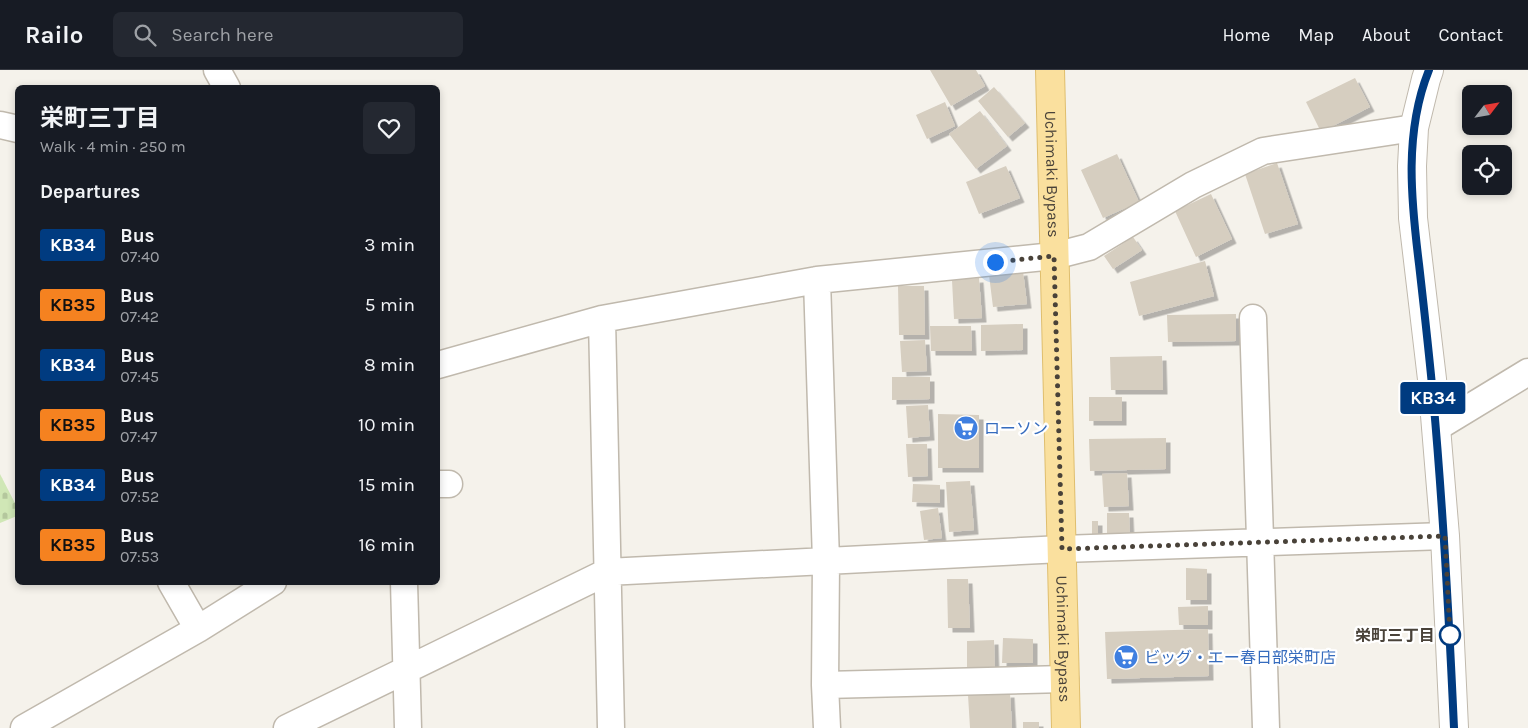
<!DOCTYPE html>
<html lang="en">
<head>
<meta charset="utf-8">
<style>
	body { margin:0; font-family:Karla,"Noto Sans JP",sans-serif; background:#242831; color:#f1f3f6; height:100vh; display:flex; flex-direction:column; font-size:19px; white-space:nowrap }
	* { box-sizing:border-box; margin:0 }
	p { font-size:16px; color:#9ea1a6 }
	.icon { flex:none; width:28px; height:28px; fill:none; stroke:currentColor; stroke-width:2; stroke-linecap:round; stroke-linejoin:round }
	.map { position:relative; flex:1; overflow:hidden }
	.side { position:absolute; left:15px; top:15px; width:425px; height:500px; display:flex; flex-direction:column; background:#171b24; border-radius:8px; box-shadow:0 2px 8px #0003 }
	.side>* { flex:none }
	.badge { padding:0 10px; border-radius:4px; font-size:18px; line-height:32px }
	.needle { width:32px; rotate:59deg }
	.fabs { position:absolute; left:1462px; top:15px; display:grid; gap:10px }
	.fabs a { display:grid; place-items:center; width:50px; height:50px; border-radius:8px; background:#171b24; box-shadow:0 2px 8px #0003; font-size:25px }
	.you { position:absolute; width:25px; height:25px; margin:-12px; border:4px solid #fff; border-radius:50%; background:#1a73e8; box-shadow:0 0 0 8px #1a73e833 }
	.map>.badge { position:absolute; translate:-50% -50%; box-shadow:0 0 0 2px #fff }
	h2 { padding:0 25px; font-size:19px; line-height:45px }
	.round { display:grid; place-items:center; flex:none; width:52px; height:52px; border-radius:8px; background:#242831 }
	.overview { display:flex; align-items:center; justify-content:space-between; height:85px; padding:0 25px }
	h1 { font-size:24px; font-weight:700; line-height:38px }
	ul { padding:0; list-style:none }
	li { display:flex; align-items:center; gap:15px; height:60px; padding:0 25px }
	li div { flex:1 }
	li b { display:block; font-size:19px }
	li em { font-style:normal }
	li .badge { min-width:55px; font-weight:700; text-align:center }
	header { display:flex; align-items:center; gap:30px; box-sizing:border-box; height:70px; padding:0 25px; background:#171b24; border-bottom:1px solid #363941 }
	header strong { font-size:24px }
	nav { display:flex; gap:28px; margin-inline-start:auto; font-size:18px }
	.search { width:350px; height:45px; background:#242831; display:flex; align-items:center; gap:12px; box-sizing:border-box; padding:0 18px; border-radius:8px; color:#9ea1a6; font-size:19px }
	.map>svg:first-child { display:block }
	.cemetery { fill:url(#cemetery-stones) }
	.building { fill:#d6cec0; filter:url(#shadow) }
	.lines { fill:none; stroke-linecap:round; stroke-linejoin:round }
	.minor-casing { stroke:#c0b9ad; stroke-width:29 }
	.tertiary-casing { stroke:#c0b9ad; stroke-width:30 }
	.primary-casing { stroke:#dfbe6e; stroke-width:30 }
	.minor { stroke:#fff; stroke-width:26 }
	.tertiary { stroke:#fff; stroke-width:28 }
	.primary { stroke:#fae09e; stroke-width:28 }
	.line-casing { stroke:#fff; stroke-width:11 }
	.line { stroke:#003b80; stroke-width:8 }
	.walk { stroke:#494239; stroke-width:5; stroke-dasharray:0 9 }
	.stop-dot { fill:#fff; stroke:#003b80; stroke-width:2.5 }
	.labels { text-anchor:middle; stroke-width:4.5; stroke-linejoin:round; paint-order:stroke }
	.street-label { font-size:16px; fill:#494239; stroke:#fff }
	.shop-label { font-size:16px; fill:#366cbe; stroke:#fff; text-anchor:start }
	.stop-label { font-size:16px; font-weight:bold; fill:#494239; stroke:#fff; text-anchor:end }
</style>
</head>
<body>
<header>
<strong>Railo</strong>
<div class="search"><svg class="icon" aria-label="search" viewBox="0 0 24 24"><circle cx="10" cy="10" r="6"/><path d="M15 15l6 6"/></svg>Search here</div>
<nav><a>Home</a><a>Map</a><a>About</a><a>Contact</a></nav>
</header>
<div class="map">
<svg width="1528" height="658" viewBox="0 0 1528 658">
	<defs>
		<pattern id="cemetery-stones" width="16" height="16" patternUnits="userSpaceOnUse" patternTransform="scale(1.25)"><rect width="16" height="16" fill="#d0e7b6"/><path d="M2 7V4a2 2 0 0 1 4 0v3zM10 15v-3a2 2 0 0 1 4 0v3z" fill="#b4c79d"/></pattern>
		<filter id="shadow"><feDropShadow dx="4.5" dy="4.5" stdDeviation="0" flood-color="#0004"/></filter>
	</defs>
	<rect width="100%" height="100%" fill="#f5f2eb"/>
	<path class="cemetery" d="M0,404L18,439L17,446L0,453Z"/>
	<path class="building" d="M930,0H976L985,16L951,36Z
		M1355,8L1370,37L1321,62L1306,32Z
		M994,17L1025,53L1008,67L978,31Z
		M945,32L955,56L927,69L916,45Z
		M980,41L1007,76L976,99L949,64Z
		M1117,84L1139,132L1103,148L1081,100Z
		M1277,93L1298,154L1265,164L1245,104Z
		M1006,96L1020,128L979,144L966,112Z
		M1211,124L1232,169L1196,187L1175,141Z
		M1133,167L1142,180L1113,199L1104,186Z
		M1205,191L1214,226L1139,246L1130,212Z
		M1023,201L1027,234L993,237L989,205Z
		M979,208L982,248L954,249L952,210Z
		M898,216H924L925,265H899Z
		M1236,244V271L1168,272L1167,245Z
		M1023,254V280L981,281V255Z
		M930,256H971L972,281H931Z
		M925,270L927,301L902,302L900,271Z
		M1162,286L1163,320H1111L1110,287Z
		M892,307H930V329L892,330Z
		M1089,327H1122V351H1089Z
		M928,335L930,366L908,368L906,336Z
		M938,344L979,345V398H938Z
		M1166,368V399L1090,401L1089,369Z
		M906,374H927L928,406L908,407Z
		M1127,403L1129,436L1104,437L1102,404Z
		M970,411L974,460L949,462L946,412Z
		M913,414L940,415V433L912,432Z
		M938,438L942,468L924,470L920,441Z
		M1107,443H1129L1130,465H1107Z
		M1092,451H1098V465H1092Z
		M1186,498L1207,499V530H1186Z
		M947,509H968L970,558H948Z
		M1208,536V555H1179L1178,537Z
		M1208,559L1209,606L1107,609L1105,562Z
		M1003,568L1033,569V593H1002Z
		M994,570L995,603L967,604V571Z
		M1010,623L1012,658H970L968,625Z
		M1023,652H1039V658H1023Z"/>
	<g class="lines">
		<defs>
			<path id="minor" d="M217,0L227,18
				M0,55L18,59
				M817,210L826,491L825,615L827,658
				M1253,248L1266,658
				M602,249L611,658
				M438,295L602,249L817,210L1054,186L1089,177L1193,115L1263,81L1414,58
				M1436,358L1528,302
				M438,414H449
				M171,512L198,559
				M404,512L408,658
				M825,615L1065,609
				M24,658L198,559L273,512
				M287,658L607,502L1062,479L1445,466"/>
			<path id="tertiary" d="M1429,0L1426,9L1414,58L1412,96L1413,148L1432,309L1445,466L1454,658"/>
			<g id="primary">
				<path id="s1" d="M1050,0L1066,658"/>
			</g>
		</defs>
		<use href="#minor" class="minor-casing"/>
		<use href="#tertiary" class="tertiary-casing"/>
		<use href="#primary" class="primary-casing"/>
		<use href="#minor" class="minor"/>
		<use href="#tertiary" class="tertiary"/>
		<use href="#primary" class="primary"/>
	</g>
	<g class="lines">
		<defs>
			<path id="line" d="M1429,0C1404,62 1411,130 1419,194C1424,238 1429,282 1433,326C1443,436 1449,547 1454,658"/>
		</defs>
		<use href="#line" class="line-casing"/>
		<use href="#line" class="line"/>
		<path class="walk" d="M995,192L1054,186L1062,479L1445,466L1450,565"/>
	</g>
	<defs>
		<symbol id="supermarket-disc" viewBox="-11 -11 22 22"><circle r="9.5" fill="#3f7fe0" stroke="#fff"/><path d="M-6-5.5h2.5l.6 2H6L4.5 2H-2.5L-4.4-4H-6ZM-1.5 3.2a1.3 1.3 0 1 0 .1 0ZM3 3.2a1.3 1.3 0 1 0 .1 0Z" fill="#fff"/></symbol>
	</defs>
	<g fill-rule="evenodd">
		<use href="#supermarket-disc" x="952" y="344" width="28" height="28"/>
		<use href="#supermarket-disc" x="1112" y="573" width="28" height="28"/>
	</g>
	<circle class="stop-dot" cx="1450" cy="565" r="10"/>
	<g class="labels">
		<g class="street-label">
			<text dy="6" stroke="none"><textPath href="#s1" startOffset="104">Uchimaki Bypass</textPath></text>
			<text dy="6" stroke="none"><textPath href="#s1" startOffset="569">Uchimaki Bypass</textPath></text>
		</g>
		<g class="shop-label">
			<text x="984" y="364">ローソン</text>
			<text x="1144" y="593">ビッグ・エー春日部栄町店</text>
		</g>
		<g class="stop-label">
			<text x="1435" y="571">栄町三丁目</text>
		</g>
	</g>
</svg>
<div class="fabs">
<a><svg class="needle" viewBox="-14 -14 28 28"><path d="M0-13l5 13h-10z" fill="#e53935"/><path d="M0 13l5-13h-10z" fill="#9ea1a6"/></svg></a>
<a><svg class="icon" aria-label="locate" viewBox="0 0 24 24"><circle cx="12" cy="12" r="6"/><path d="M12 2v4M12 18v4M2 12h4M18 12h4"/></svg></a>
</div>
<div class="you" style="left:995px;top:192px"></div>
<b class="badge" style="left:1433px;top:328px;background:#003b80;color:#fff">KB34</b>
<section class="side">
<div class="overview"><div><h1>栄町三丁目</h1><p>Walk · 4 min · 250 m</p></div><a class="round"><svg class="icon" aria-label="heart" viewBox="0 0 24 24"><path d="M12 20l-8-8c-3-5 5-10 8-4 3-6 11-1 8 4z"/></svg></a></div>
<h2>Departures</h2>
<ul>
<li><span class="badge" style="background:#003b80;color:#fff">KB34</span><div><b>Bus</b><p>07:40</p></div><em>3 min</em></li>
<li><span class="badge" style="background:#f58220;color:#111">KB35</span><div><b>Bus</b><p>07:42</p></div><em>5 min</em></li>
<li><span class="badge" style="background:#003b80;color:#fff">KB34</span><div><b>Bus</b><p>07:45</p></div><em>8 min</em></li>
<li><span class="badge" style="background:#f58220;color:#111">KB35</span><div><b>Bus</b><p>07:47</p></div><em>10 min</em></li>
<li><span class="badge" style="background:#003b80;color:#fff">KB34</span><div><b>Bus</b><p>07:52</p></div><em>15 min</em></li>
<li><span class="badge" style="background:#f58220;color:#111">KB35</span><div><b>Bus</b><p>07:53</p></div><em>16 min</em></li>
</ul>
</section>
</div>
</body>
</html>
